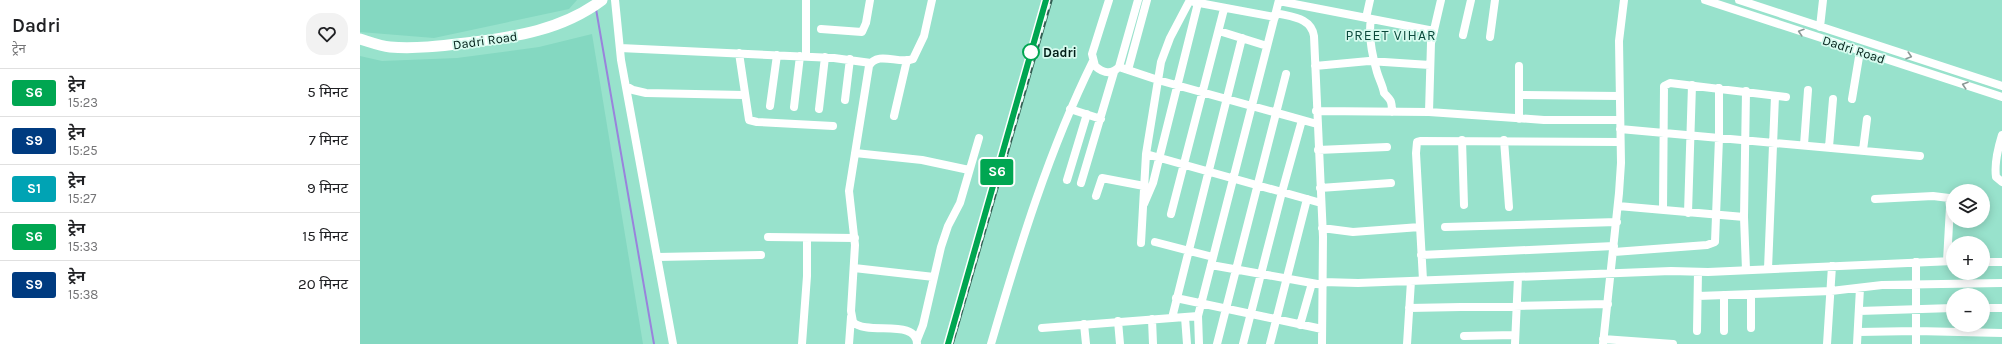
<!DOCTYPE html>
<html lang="hi">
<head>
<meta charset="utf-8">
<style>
	body { margin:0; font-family:Karla,"Noto Sans Devanagari",sans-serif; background:#f2f2f2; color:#202124; height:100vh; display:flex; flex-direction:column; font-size:15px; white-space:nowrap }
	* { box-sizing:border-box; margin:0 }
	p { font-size:13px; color:#757577 }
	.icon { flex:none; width:22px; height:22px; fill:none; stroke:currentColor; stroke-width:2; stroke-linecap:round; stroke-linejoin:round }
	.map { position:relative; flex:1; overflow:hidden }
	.side { display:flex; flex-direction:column; background:#fff; width:360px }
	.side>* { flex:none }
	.badge { padding:0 8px; border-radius:3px; font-size:14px; line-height:26px }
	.tools { position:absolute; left:1586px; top:184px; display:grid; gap:8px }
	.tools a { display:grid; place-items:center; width:44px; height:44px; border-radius:50%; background:#fff; box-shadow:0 2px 10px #0003; font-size:20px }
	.map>.badge { position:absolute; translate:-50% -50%; box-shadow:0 0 0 2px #fff }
	.round { display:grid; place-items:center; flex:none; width:42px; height:42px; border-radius:16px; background:#f2f2f2 }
	.headline { display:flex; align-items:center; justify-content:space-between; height:68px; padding:0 12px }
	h1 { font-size:19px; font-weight:600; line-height:30px }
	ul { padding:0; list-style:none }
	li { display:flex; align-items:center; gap:12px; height:48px; padding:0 12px; border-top:1px solid #e0e0e0 }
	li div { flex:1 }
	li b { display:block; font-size:15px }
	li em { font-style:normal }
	li .badge { min-width:44px; font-weight:700; text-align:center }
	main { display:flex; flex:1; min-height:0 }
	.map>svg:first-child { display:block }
	.built { fill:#84d8c1 }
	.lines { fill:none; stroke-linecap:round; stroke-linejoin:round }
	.stream { stroke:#9983dc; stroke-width:2 }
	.minor { stroke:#fff; stroke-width:8 }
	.major { stroke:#fff; stroke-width:11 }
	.rail-casing { stroke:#325e52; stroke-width:3.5 }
	.rail { stroke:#d7fbef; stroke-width:2; stroke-dasharray:6; stroke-linecap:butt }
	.oneway { stroke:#8c9a97 }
	.line-casing { stroke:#fff; stroke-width:9 }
	.line { stroke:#00a651; stroke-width:6 }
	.stop-dot { fill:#fff; stroke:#00a651; stroke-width:2 }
	.labels { text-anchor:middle; stroke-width:3.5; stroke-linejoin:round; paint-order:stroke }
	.street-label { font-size:13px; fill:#001e17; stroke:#d7fbef }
	.stop-label { font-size:13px; font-weight:bold; fill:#001e17; stroke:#d7fbef; text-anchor:start }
	.neighbourhood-label { font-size:14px; letter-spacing:1px; fill:#0b493b; stroke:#d7fbef }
</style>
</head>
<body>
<main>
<section class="side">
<div class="headline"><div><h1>Dadri</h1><p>ट्रेन</p></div><a class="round"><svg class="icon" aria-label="heart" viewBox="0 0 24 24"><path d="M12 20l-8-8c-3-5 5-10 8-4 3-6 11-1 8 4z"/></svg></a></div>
<ul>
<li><span class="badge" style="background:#00a651;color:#fff">S6</span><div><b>ट्रेन</b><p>15:23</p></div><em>5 मिनट</em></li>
<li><span class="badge" style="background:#003b80;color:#fff">S9</span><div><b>ट्रेन</b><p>15:25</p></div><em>7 मिनट</em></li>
<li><span class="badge" style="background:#00a3b4;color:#fff">S1</span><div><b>ट्रेन</b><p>15:27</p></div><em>9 मिनट</em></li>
<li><span class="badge" style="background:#00a651;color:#fff">S6</span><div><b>ट्रेन</b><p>15:33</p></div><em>15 मिनट</em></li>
<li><span class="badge" style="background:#003b80;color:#fff">S9</span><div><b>ट्रेन</b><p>15:38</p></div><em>20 मिनट</em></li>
</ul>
</section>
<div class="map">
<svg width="1642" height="344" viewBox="0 0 1642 344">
	<rect width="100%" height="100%" fill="#98e2cc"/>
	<path class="built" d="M0,0H217L209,9L74,38L0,32Z
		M232,34L283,344H0V56L22,61L97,58L179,47Z"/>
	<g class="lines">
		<path class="stream" d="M236,9L294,344"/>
		<path class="minor" d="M255,0L261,60L313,344
			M446,0V56
			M749,0L732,54L735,66C743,73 751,75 759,67L778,0
			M1345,0L1642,97
			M1379,0L1642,86
			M919,1L1074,31
			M834,2L915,17
			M916,13C931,17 951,17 954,36L963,237L962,344
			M1006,18L1010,0
			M1011,19C1008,36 1012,55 1017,72C1019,79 1023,86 1024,93C1031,100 1032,101 1032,112
			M1460,27L1463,0
			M461,29L502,32L506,23L510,0
			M859,31L907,46
			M1103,35L1111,0
			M1130,37L1135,0
			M260,48L474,58L511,63
			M379,53L389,120L397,122L473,126
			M955,66L1009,61L1070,65
			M1159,66V119
			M759,67L798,80L957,124
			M768,70L787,0
			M266,86L273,90L286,93L384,95
			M1159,95L1259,96
			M1492,99L1500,51
			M485,100L490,59
			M410,106L417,55
			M434,107L440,56
			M459,109L465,57
			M710,109L741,119
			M956,111L1069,112L1184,120H1260
			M1069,112L1071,43L1081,0
			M534,116L547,60
			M1260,129L1560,156
			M1642,135C1638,148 1634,163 1636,177L1642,182
			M1102,140L1104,205
			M1144,140L1149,207
			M1444,145L1448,90
			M1469,147L1473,99
			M958,150L1027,147
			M1503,150L1507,119
			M495,153L562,160L609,170
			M786,154L961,203
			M707,180L727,114
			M721,183L754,72
			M960,188L1031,183
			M736,196L742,178L784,186
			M1515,199L1573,196L1589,198L1590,207L1587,261
			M784,204L793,183L838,3
			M1258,206L1384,217
			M1303,210L1304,86L1310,83L1426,97
			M1328,213L1332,85
			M811,214L864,9
			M1085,227L1257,222
			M962,228L993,232L1060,227
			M408,237L495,238
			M795,242L853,257
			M781,243L786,154L801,62L810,38L830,0
			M1254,252L1347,245L1355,242L1359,138V88
			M1061,255L1254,246
			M297,257L401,255
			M1556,262V344
			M1623,262H1642
			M851,265L963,285
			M494,268L574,277
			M1408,269L1415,96
			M1386,270L1384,217L1386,91
			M1063,280L1056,153L1057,142L1061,141L1260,142
			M963,282L998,283L1311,271L1348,272L1593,261
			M1391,294V328
			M1338,296L1471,291L1522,285L1642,283
			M816,298L962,329
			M1049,308L1248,304
			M1623,308H1642
			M1499,311L1593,308
			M825,317L827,344
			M812,318L882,38
			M792,319L793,344
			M758,321L760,344
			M724,324L726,344
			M940,325L952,283
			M682,328L838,316
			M1337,331L1338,272
			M1364,331V295
			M1498,332L1556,331L1642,333
			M1104,336L1155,335
			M1243,339L1313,344
			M557,340L563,325L581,247L588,226L600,203L619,138
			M442,344L447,276V238
			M489,344L491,317
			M557,344C557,318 507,336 493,322L491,311L495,245L489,191L509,66C518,50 539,65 553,59L564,36L572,0
			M631,344C659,248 689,150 733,61
			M839,344L838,316L919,0
			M857,344L926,74
			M883,344L922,192L942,120
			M910,344L947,199
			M1047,344L1051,281
			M1155,344L1158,277
			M1243,344L1259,193L1261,163L1259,41L1264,0
			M1467,344L1472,266
			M1497,344L1500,288"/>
		<path class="major" d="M0,39C10,42 20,46 30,47C55,49 81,46 106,43C155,37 202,30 242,0"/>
		<defs>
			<path id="rail" d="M592,344L691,0"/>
		</defs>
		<use href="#rail" class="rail-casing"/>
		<use href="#rail" class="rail"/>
	</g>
	<defs><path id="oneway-chevron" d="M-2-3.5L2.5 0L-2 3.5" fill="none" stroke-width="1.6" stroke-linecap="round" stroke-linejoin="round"/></defs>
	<g class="oneway">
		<use href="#oneway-chevron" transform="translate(1441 32) rotate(-162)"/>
		<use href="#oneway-chevron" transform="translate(1549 56) rotate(18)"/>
		<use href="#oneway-chevron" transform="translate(1605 85) rotate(-162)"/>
	</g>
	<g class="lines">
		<defs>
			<path id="line" d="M588,344L686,0"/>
		</defs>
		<use href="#line" class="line-casing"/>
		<use href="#line" class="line"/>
	</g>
	<circle class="stop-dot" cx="671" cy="52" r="8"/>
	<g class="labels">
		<g class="street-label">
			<text transform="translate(125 40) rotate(-8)" y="5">Dadri Road</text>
			<text transform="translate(1494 49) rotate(18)" y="5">Dadri Road</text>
		</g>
		<g class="stop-label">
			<text x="683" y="57">Dadri</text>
		</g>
		<g class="neighbourhood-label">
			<text x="1031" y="40">PREET VIHAR</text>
		</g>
	</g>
</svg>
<div class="tools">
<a><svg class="icon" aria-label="layers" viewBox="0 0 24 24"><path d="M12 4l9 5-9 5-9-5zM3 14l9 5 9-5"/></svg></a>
<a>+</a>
<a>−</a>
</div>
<b class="badge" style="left:637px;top:172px;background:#00a651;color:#fff">S6</b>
</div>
</main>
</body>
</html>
